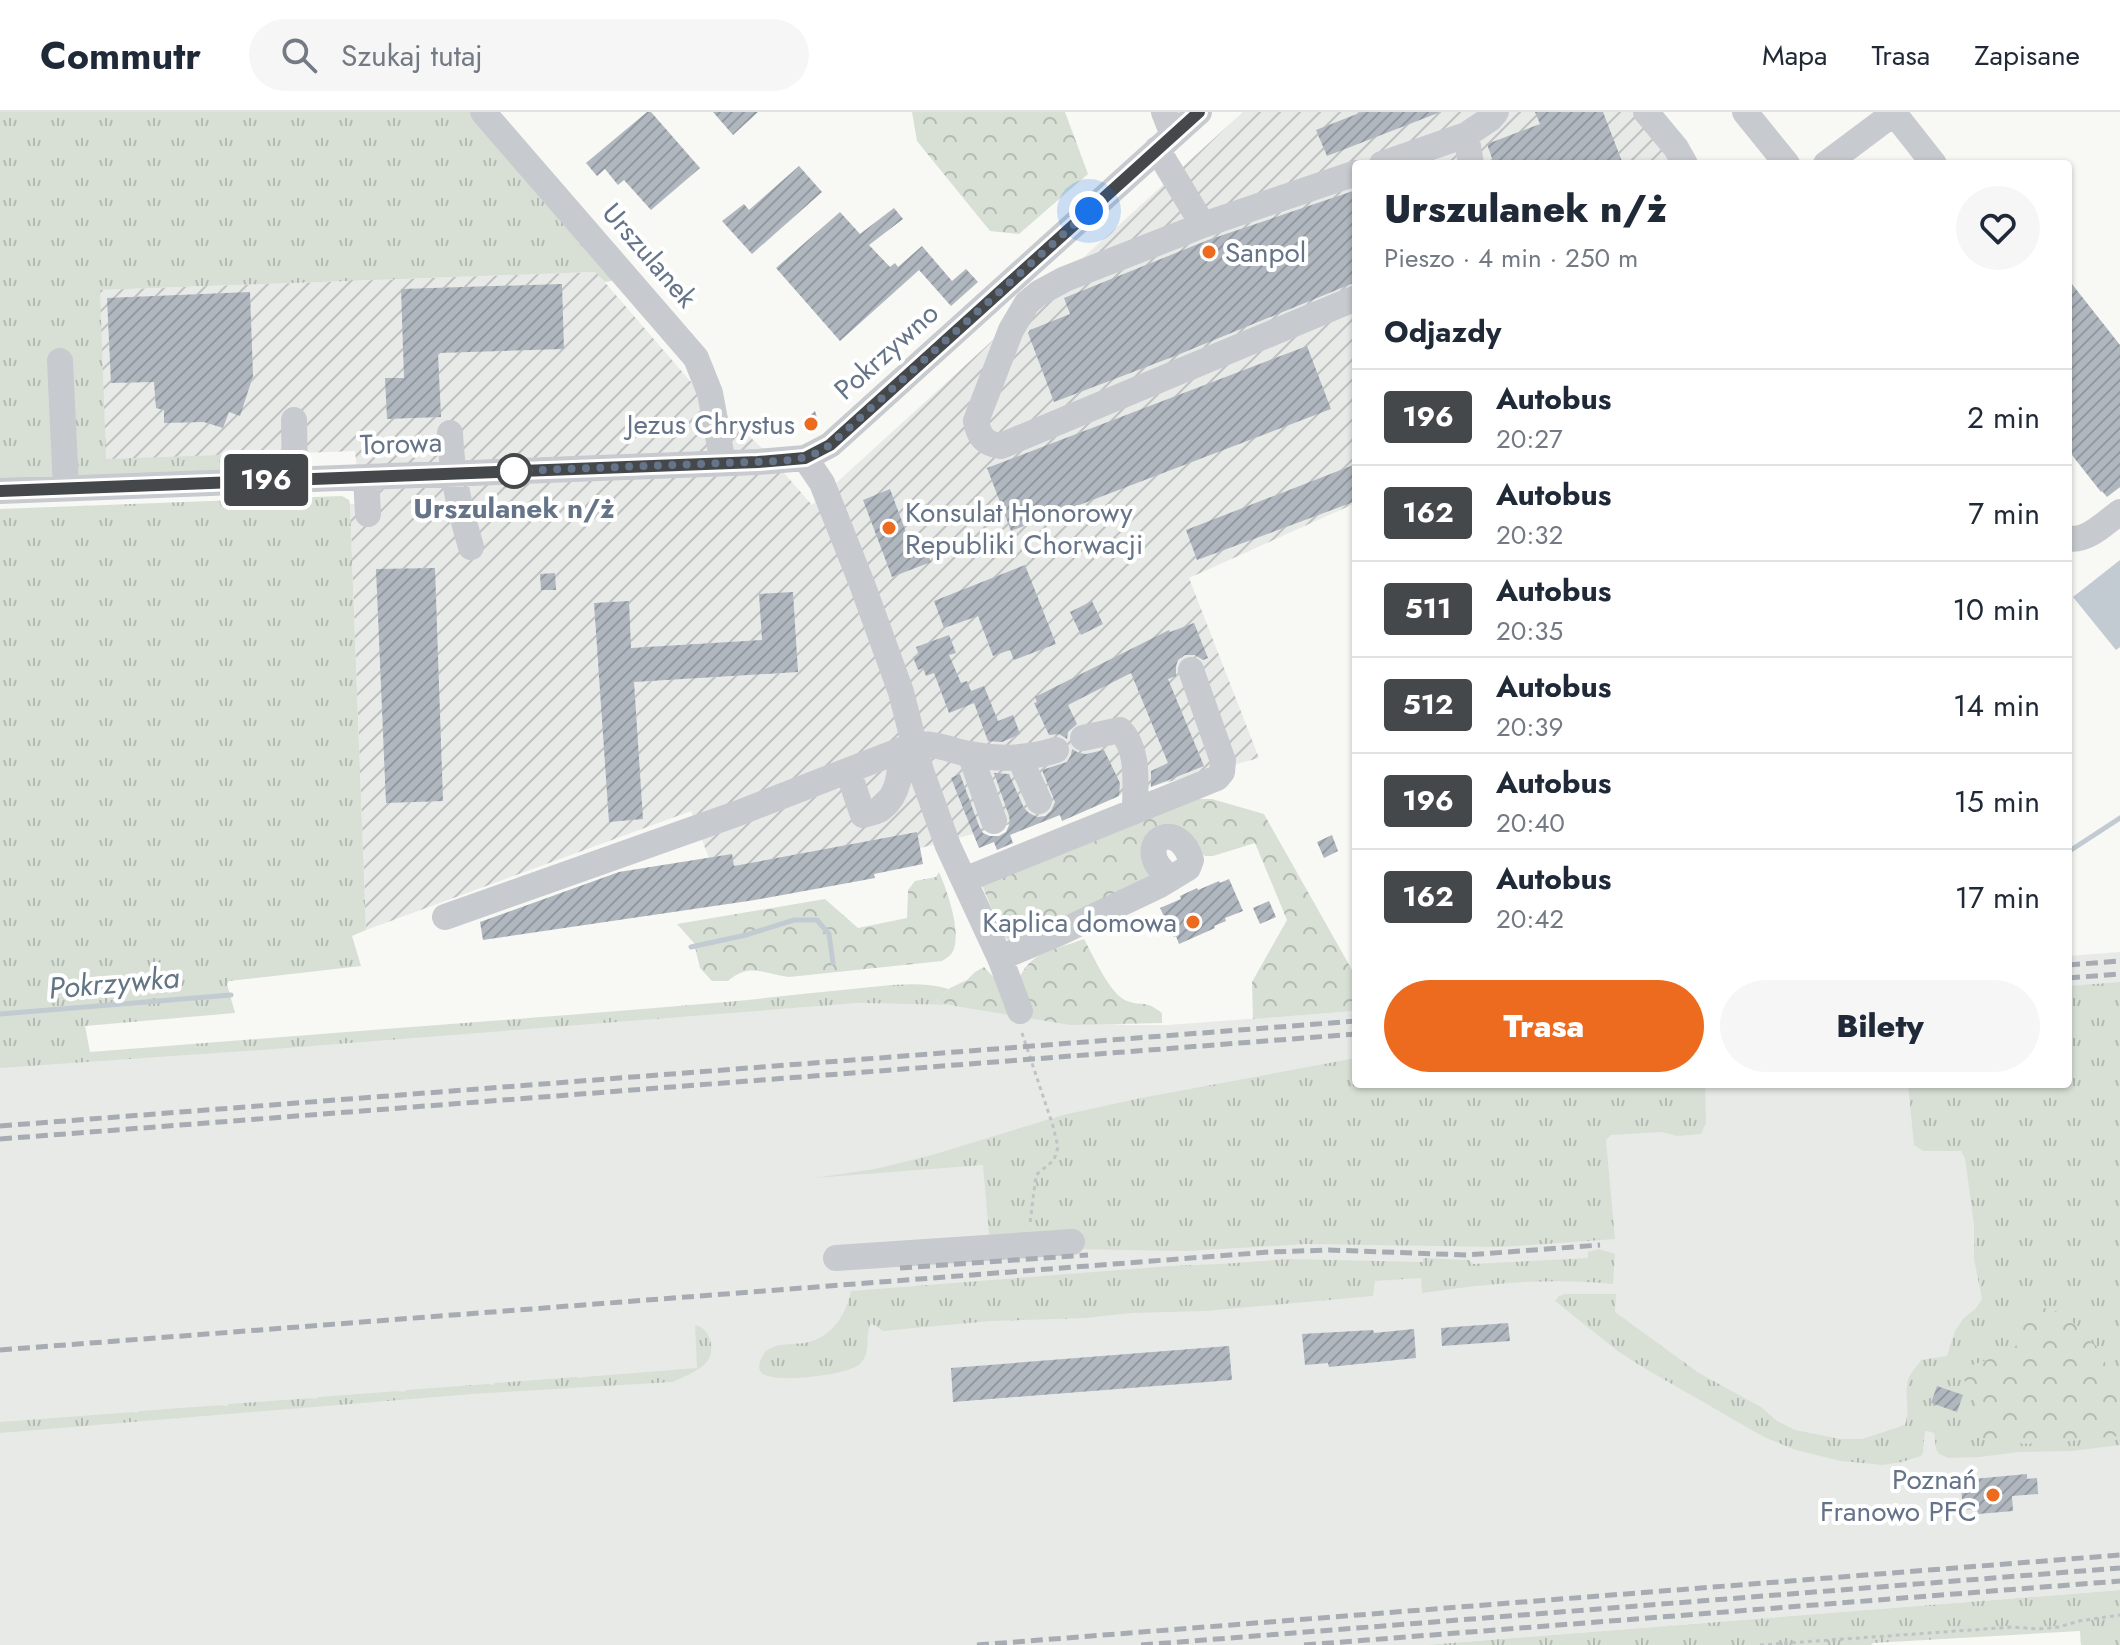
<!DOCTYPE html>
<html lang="pl">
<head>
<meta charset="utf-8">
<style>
	body { margin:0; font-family:Jost,sans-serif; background:#f6f6f7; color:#1f2937; height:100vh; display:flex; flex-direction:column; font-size:30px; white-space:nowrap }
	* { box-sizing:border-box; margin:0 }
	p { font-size:26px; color:#747a83 }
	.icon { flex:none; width:44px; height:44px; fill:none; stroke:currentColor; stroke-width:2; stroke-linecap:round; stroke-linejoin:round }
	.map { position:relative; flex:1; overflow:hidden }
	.panel { position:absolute; left:1352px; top:48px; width:720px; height:928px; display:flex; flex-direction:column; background:#fff; border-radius:8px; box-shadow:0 2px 6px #0004 }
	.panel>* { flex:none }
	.badge { padding:0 16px; border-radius:6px; font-size:28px; line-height:52px }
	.you { position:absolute; width:40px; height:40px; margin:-20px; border:6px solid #fff; border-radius:50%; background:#1a73e8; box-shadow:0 0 0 12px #1a73e833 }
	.map>.badge { position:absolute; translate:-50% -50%; box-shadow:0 0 0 4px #fff }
	h2 { padding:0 32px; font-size:30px; line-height:72px }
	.round { display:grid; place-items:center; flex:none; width:84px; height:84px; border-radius:42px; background:#f6f6f7 }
	.headline { display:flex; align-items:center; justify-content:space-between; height:136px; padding:0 32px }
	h1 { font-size:38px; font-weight:800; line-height:60px }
	.primary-button { display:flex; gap:16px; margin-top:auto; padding:16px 32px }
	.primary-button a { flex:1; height:92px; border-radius:48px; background:#ed6b1f; color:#fff; font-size:32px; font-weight:800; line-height:92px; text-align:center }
	.primary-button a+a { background:#f6f6f7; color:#1f2937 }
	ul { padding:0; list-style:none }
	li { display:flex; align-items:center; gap:24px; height:96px; padding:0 32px; border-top:2px solid #e0e1e3 }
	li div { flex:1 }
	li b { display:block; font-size:30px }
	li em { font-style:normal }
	li .badge { min-width:88px; font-weight:700; text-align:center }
	header { display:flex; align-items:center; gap:48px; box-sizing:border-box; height:112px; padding:0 40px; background:#fff; border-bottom:2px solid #e0e1e3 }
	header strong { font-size:38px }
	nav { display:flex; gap:44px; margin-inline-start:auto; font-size:28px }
	.search { width:560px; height:72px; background:#f6f6f7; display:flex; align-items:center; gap:20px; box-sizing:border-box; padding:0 28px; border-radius:44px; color:#747a83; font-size:30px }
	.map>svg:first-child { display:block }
	.built { fill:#e8eae8 }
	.industrial { fill:url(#industrial-furrows) }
	.grass { fill:url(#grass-tufts) }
	.forest { fill:url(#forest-crowns) }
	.water { fill:#c2cbd1 }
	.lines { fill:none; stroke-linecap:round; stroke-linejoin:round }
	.stream { stroke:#c2cbd1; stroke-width:5 }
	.building { fill:url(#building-hatch) }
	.path { stroke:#c1c2c5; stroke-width:3; stroke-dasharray:4 4; stroke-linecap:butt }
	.minor { stroke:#c7cace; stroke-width:26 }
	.rail { stroke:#a7acb3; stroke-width:5; stroke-dasharray:12 6; stroke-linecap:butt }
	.line-casing { stroke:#fff; stroke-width:18 }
	.line { stroke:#45484a; stroke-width:12 }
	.walk { stroke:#657488; stroke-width:8; stroke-dasharray:0 14.4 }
	.poi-dot { fill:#ed6b1f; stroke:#fff; stroke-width:3 }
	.stop-dot { fill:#fff; stroke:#45484a; stroke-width:4 }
	.labels { text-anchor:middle; stroke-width:8; stroke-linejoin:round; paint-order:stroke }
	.poi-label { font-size:28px; fill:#657488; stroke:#fff; text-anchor:end }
	.street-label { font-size:28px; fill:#657488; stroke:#fff }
	.stop-label { font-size:28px; font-weight:bold; fill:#657488; stroke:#fff }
	.water-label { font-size:30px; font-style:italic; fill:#617583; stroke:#fff }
</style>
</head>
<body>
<header>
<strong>Commutr</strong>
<div class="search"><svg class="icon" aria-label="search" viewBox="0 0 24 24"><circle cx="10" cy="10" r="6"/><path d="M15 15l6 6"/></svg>Szukaj tutaj</div>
<nav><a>Mapa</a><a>Trasa</a><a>Zapisane</a></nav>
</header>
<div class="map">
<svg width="2120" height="1533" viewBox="0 0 2120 1533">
	<defs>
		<pattern id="industrial-furrows" width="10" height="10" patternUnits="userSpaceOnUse" patternTransform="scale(2)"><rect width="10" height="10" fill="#e8eae8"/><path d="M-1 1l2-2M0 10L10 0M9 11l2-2" fill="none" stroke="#c0c2c2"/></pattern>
		<pattern id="grass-tufts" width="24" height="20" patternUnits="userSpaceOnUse" patternTransform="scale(2)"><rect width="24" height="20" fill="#d8e0d6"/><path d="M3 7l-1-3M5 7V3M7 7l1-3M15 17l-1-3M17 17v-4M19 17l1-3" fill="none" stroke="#b3bab3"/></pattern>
		<pattern id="forest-crowns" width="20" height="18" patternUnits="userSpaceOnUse" patternTransform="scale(2)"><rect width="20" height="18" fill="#d8e0d6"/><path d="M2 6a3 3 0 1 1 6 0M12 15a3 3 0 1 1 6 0" fill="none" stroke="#b3bab3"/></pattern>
		<pattern id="building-hatch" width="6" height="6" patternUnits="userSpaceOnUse" patternTransform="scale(2)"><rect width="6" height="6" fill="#b0b7be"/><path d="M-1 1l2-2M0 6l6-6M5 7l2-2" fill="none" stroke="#9399a0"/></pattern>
	</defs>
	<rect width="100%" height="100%" fill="#f8f8f5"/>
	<path class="built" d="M2120,840V1478L1425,1533H0V953L858,891L949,893L1090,911L1127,913H1168L1356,899V972H2068V844Z"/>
	<path class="industrial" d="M1243,0H1658L1672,52H1356V391L1189,466L1259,646L725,788L691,699L366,818L350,392H361L355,339L105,348L99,178L596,160L690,269L763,337L812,393Z"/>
	<path class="grass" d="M0,0H475L614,167L611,169L605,170L595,160L100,178L106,347L277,341C279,350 273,355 265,359L0,370Z
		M342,384L349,388L350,392L366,818L352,824L361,854L229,869L227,872L235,901L85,914L90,940C302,923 514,908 726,890C768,886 810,881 852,877C883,874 919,868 949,877L936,889L949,893L858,891L261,938L0,956V397Z
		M2120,870V1333L2072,1339L2019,1340L1980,1345L1949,1346L1939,1342L1936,1337L1934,1321L1927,1319H1925L1923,1340L1921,1344L1902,1350L1883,1353L1841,1349L1796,1338L1764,1325L1644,1256L1619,1240L1555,1189L1559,1184L1565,1182H1616L1615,1200L1699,1261L1761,1295L1777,1309L1795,1318L1841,1327H1862L1905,1313C1911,1297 1903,1280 1909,1265C1912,1259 1918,1253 1921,1248L1947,1244L1955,1219L1963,1207L1976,1196L1982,1187L1974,1147V1113L1965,1046L1961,1039H1923L1914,1033L1908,972H2068V874Z
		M1356,946V972H1705L1706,1011L1701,1022L1677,1024L1662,1020L1611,1023L1606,1028L1615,1127L1501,1135L1307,1132L1187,1139L1066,1137L991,1145L983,1053L814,1066L875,1057L932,1043L1063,1003L1141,986Z
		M1599,1137L1615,1142L1613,1172C1550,1165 1485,1172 1422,1181L1421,1166L1375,1169L1373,1184L1206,1199L1132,1201L1085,1206L991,1209L883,1219L871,1211C864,1224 872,1241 860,1252C848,1263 783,1270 768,1264C761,1262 762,1262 759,1256C762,1226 789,1235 809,1230C833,1223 846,1203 851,1179L1170,1154L1221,1152L1288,1147L1423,1150V1146L1469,1148L1473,1152L1588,1146V1140Z
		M695,1213C702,1215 705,1217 709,1225C720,1253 691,1261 673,1270L472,1282L0,1321V1310L134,1300L136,1301L140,1299L222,1293L227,1294L229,1292L311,1286L316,1287L318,1285L399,1279L404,1280L406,1278L488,1272L493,1273L495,1271L576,1265L581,1266L584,1265L697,1256Z
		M2120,1478V1533H2081L2080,1519L1873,1531L1871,1533H1425Z"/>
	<path class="forest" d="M912,0H1065L1088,62L1019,122L990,119L917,29Z
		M1198,687H1212L1264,702L1356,865L1354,899L1253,907L1252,870L1287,808L1255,731L1213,744H1205L1186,729L1166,721L1154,764L1014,833L1003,824L979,766Z
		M939,760C947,778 963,823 952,841C949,845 945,847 942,849L789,865C763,862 750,850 728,869H712L700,856L694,831L677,812L825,787L858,816L907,806L908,778L915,769L936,765Z
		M1084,827C1093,843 1110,883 1127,889C1144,895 1144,887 1162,901V911L1070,913L949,893L936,889L950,876L967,868L975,860L984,855L996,868L1017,871C1030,838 1053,839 1084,827Z
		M2044,1196L2058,1200L2071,1208L2088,1228L2098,1235L2115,1273L2120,1277V1324C2081,1327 2019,1338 1982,1326L1972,1276L1963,1267L1967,1255L2014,1238L2018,1228L2016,1213L2027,1197Z"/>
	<path class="water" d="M2120,448V535L2116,538L2073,485Z"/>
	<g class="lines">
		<path class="stream" d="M2068,740L2120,706
			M691,835L746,823L794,808H817L829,822L833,851
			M0,902L231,883"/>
	</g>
	<path class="building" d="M647,0H651L700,56L651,98L624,68L618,73L605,57L597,64L586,51Z
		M713,0H758L733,23Z
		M1362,0H1438V1L1327,44L1316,18Z
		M1535,0H1603L1623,52H1494L1487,32L1540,12Z
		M799,54L822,80L752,142L722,109L744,92L749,98Z
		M1356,78V170L1175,244L1054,290L1028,221L1030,218L1070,202L1064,186L1208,128Z
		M894,96L903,107L869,133L890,155L895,151L898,155L922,134L952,169L966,157L978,170L951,194L919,158L840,229L776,156L840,100L860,122Z
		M2068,167L2120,233V375L2107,385L2102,379L2101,380L2068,338Z
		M562,172L564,237L438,241L441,305L387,307L385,266H404L401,177Z
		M250,180L253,264L240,304L229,300L223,316L204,310L164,311V298L156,296L154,270L111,271L107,186Z
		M1307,234L1331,297L1011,419L987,356Z
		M815,299L819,312L818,316L811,320L804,315L803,312L805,308Z
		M1356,352V389L1197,448L1186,418Z
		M890,377L913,439L925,434L931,450L892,465L863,388Z
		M1025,453L1056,532L1014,548L1010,538L993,544L978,504L944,516L934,489Z
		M435,456L443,689L386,691L376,457Z
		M555,461L556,478H541L540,462Z
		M793,480L798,560L634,570L643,707L609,710L594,491L629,489L631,536L762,528L759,482Z
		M1092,489L1103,512L1081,523L1070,500Z
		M1194,511L1208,546L1203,548L1195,543H1185L1178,548L1176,554V564L1168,567L1204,654L1151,675V659L1168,651L1131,561L1068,593L1077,612L1068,620L1067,627L1059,622L1049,623L1034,591L1037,590L1035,585L1169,518L1170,520Z
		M949,523L956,541L949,543L961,571L967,569L971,579L984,574L998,609L1013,603L1020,622L1002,630L988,629L974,591L949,601L934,561L926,564L923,556L918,558L913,545L919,543L916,535Z
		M1072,637L1079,641L1086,642L1104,638L1120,671L1119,684L1062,709L1060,703L1010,723L1013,731L997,738L994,730L979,736L951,666L960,662L979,714L983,721L990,724H999L1006,720L1010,711L1009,704L994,661L1009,662L1024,696L1029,701L1037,705L1045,704L1051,699L1055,690L1042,658L1067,650L1071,643Z
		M917,720L923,752L874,762L875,766L755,788L483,828L480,810L619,760L732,742L734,754Z
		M1332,723L1338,739L1324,746L1317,730Z
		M1229,767L1243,799L1225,806L1226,809L1214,814L1215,816L1179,832L1176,824L1174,825L1160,796L1181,787L1180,784L1197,776L1198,778L1219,769L1220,771Z
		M1269,789L1276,805L1260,812L1253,796Z
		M1508,1211L1510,1229L1442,1234L1441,1216Z
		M1414,1217L1416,1246L1329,1255L1328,1251L1305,1253L1302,1222L1373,1218L1374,1221Z
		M1229,1234L1232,1268L953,1290L951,1256Z
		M1937,1274L1963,1283L1957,1300L1931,1291Z
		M2027,1362V1367L2037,1366L2038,1382L2012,1384L2013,1399L1978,1402L1977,1397L1963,1398L1961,1375L1974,1374L1973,1367Z"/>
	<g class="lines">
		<path class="path" d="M1022,921L1053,1014L1058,1035L1054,1048L1036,1063L1030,1111
			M1760,1533L2013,1515L2038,1517L2059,1515L2079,1509L2120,1503"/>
		<path class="minor" d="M483,0L696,246L710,281L723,351
			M1164,0L1173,23
			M1646,0L1676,36L1685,52
			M1745,0L1787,52
			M1893,0L1934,52
			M1466,23L1490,7L1496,0
			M1157,37L1203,113L1065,167L1039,181L1027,191L1011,218L976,309C979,325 985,332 1001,334L1356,186
			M1382,52L1466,23L1471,52
			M1826,52L1894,1
			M1203,113L1356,61
			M60,249L66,376
			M294,308L295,367
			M450,321C452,364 459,394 471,435
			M805,346L822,371L862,472L901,580L921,659L948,734L1000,846L1020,899
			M366,365L368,402
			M0,379L758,350L805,346L830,333L1199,0
			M2068,426C2086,431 2106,410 2120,400
			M1083,626L1120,618C1140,638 1135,672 1135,699
			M970,642L994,709
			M1020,647L1039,689
			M848,659L863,703C869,701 878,700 882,696C899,683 901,658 901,639
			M964,768L1217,666L1222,660L1223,649L1191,558
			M445,805L736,702L914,633C935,630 949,638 969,642C999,648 1027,647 1056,638
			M1000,846L1059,821L1160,773L1188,756L1191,748C1180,710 1142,724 1157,752C1160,757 1166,762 1170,767
			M836,1146L1072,1130"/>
		<path class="rail" d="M2068,853L2120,849
			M2068,866L2120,862
			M0,1014L1356,909
			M0,1027L1356,922
			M900,1156L1088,1143
			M0,1238L1269,1140L1329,1138L1467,1143L1600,1133
			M977,1533L2120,1443
			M1141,1533L2120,1456
			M1304,1533L2120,1469"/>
	</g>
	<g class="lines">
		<defs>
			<path id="line" d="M0,379L758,350L805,346L830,333L1199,0"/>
		</defs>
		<use href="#line" class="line-casing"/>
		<use href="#line" class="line"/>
		<path class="walk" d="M514,359L777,349C797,348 813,345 830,333L1089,99"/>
	</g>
	<g class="poi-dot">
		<circle cx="1209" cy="140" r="8"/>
		<circle cx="811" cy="312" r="8"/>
		<circle cx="889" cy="416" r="8"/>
		<circle cx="1193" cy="810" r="8"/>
		<circle cx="1993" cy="1383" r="8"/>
	</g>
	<circle class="stop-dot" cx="514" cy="359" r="16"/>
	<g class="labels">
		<g class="poi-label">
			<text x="1225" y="150" text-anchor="start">Sanpol</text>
			<text x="795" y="322">Jezus Chrystus</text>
			<text x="905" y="410" text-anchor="start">Konsulat Honorowy<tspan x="905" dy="32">Republiki Chorwacji</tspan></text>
			<text x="1177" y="820">Kaplica domowa</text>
			<text x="1977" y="1377">Poznań<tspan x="1977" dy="32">Franowo PFC</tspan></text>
		</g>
		<g class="street-label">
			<text transform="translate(650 143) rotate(49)" y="10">Urszulanek</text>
			<text transform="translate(886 239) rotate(-42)" y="10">Pokrzywno</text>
			<text transform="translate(401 331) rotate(-2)" y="10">Torowa</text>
		</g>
		<g class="stop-label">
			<text x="514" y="406">Urszulanek n/ż</text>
		</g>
		<g class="water-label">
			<text transform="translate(114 871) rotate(-5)" y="10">Pokrzywka</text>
		</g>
	</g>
</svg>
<div class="you" style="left:1089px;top:99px"></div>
<b class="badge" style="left:266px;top:368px;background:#45484a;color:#fff">196</b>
<section class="panel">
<div class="headline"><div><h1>Urszulanek n/ż</h1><p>Pieszo · 4 min · 250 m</p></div><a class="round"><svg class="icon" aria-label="heart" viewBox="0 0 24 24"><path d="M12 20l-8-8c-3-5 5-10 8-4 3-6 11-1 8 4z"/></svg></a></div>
<h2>Odjazdy</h2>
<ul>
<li><span class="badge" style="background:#45484a;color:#fff">196</span><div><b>Autobus</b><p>20:27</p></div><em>2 min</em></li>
<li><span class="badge" style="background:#45484a;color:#fff">162</span><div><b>Autobus</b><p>20:32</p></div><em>7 min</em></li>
<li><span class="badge" style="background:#45484a;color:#fff">511</span><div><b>Autobus</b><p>20:35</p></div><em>10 min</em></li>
<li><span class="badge" style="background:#45484a;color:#fff">512</span><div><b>Autobus</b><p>20:39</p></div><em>14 min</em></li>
<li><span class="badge" style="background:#45484a;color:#fff">196</span><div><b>Autobus</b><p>20:40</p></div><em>15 min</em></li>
<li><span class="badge" style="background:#45484a;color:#fff">162</span><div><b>Autobus</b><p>20:42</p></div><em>17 min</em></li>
</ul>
<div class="primary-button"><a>Trasa</a><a>Bilety</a></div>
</section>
</div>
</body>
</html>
